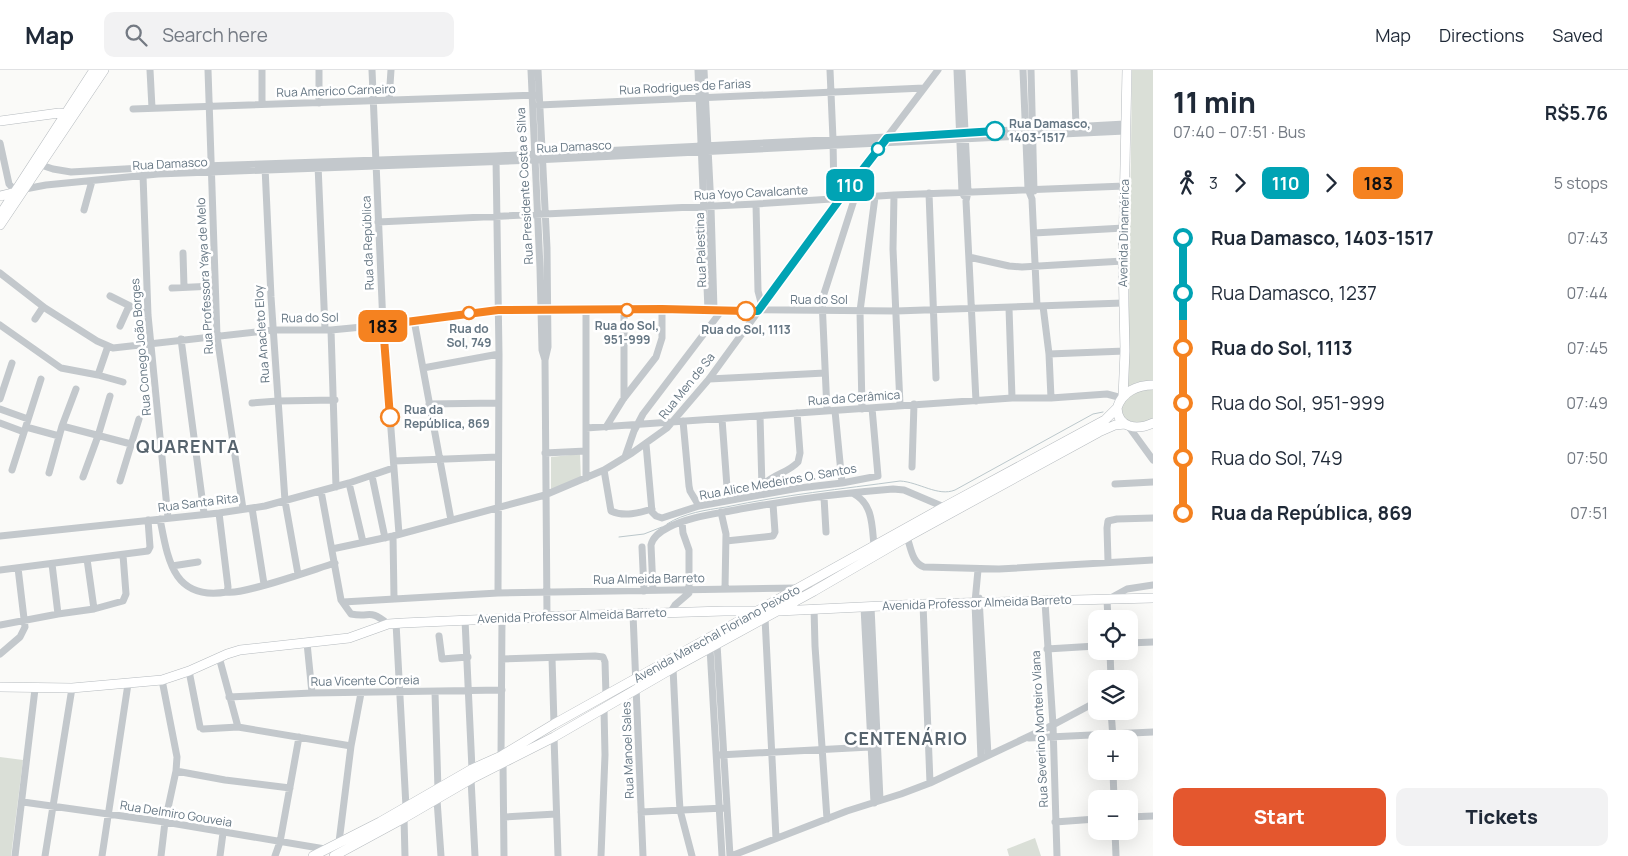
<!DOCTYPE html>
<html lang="en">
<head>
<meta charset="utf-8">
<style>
	body { margin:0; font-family:Manrope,sans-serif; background:#f2f2f3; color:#1f2937; height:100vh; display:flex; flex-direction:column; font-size:19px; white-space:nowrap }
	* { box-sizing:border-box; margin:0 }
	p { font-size:16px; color:#747a83 }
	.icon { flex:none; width:28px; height:28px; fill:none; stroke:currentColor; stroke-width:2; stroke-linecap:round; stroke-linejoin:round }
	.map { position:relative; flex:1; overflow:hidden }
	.drawer { display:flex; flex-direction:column; background:#fff; width:475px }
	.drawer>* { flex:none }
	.badge { padding:0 10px; border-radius:8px; font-size:18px; line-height:32px }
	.fabs { position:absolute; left:1088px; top:540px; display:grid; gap:10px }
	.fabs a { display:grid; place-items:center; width:50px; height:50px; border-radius:10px; background:#fff; box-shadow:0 5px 20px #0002; font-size:25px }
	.map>.badge { position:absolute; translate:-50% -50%; box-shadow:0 0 0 2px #fff }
	.legs { display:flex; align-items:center; gap:8px; height:55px; padding:0 20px; font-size:16px }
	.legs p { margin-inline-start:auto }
	.head { display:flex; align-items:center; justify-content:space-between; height:85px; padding:0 20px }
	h1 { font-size:28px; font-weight:800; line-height:38px }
	.button { display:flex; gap:10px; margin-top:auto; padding:10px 20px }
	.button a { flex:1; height:58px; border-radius:10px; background:#e4572e; color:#fff; font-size:20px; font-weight:800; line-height:58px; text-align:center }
	.button a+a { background:#f2f2f3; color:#1f2937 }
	ul { padding:0 20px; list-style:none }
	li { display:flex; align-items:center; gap:18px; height:55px; font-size:19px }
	li i { display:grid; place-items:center; width:8px; height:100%; margin:0 6px; background:currentColor }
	li i::after { content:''; width:12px; height:12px; margin:-6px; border:4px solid; border-radius:50%; background:#fff }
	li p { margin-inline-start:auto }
	li:first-child i { background:linear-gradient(#0000 50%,currentColor 0) }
	li:last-child i { background:linear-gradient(currentColor 50%,#0000 0) }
	header { display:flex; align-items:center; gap:30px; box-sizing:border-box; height:70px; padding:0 25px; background:#fff; border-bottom:1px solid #e0e1e3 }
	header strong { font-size:24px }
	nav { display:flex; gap:28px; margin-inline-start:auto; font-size:18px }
	.search { width:350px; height:45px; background:#f2f2f3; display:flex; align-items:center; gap:12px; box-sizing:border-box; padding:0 18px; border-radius:10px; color:#747a83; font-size:19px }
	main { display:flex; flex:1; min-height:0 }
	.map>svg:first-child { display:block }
	.green { fill:#dadfd7 }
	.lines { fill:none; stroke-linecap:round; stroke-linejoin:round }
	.stream { stroke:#bbc7cb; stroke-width:1 }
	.major-casing { stroke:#b5babe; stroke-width:10 }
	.minor { stroke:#c3c8cc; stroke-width:7 }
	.major { stroke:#fff; stroke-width:9 }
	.line-1-casing { stroke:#fff; stroke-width:11 }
	.line-2-casing { stroke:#fff; stroke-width:11 }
	.line-1 { stroke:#00a3b4; stroke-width:8 }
	.line-2 { stroke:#f58220; stroke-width:8 }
	.stop-1-dot { fill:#fff; stroke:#00a3b4; stroke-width:2.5 }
	.stop-2-dot { fill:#fff; stroke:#f58220; stroke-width:2.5 }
	.labels { text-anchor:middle; stroke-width:5; stroke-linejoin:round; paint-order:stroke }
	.street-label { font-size:12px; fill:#657683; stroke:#fff }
	.stop-label { font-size:12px; font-weight:bold; fill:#657683; stroke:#fff }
	.district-label { font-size:18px; font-weight:bold; letter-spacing:1px; fill:#57646e; stroke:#fff }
</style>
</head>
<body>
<header>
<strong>Map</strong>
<div class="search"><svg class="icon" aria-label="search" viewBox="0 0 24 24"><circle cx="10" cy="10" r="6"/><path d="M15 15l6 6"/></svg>Search here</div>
<nav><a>Map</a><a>Directions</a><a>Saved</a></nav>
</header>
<main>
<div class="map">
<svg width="1153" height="786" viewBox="0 0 1153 786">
	<rect width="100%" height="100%" fill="#fafaf8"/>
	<path class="green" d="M1132,0H1153V310L1135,313L1128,318Z
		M1153,318V348C1150,350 1146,352 1142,353C1132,354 1117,347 1122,335C1124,331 1129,326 1132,322Z
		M580,384L581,411L551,423V387Z
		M0,687L23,690L11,786H0Z
		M1035,768L1041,786H1009L1007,779Z"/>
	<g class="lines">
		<path class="stream" d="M667,454C684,443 706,440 726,437C783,425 842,419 900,411C919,412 938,427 955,420L1093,344L1103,342
			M619,467L644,464L662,457"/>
		<defs>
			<path id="major" d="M0,51L59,43L67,44
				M0,126L17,122
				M0,145L94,0
				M0,155L104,0
				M1153,315C1137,315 1122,322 1117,338C1118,359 1138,360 1153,353
				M1123,327L1125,281L1123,191L1127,0
				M0,617L72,618L162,610L189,601L227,584L240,580L349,568L388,554L403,553L562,546L724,541H779L923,534L1153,528
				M313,786L380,752L472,699L501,686L554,654L944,437L1105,350L1117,338
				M334,786L404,748L471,709L554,667L673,598L814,521L907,467L1099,362L1115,355L1125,354"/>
		</defs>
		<use href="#major" class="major-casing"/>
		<path class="minor" d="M150,0L152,38
			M208,0L217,266L243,439
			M262,0V34
			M372,0L383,255L399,464
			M531,0L540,198L542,280L545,290
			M538,0L547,178L548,277L545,290L547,546
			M698,0L708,240
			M704,0L711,137L714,240
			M830,0L833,69L834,129
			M957,0L962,122L964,126
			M962,0L968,122L966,131L976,331
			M1023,0L1028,119L1032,129L1037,236
			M1031,0L1034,121
			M1074,0L1076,56
			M389,30L391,0
			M319,33V0
			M539,35L924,18
			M133,39L539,25
			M0,73L9,114L16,122
			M496,88L499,284L498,523
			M41,95L53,99L71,102L142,98L496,86L887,67L1125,54
			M318,95L325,259
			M265,97L271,227L285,431L298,504
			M143,105L148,245L168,448
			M25,119L46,115L158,104L535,90L1125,61
			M929,123L936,308
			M894,125L893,179L900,335
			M756,134L758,221L762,236
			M84,140L92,111
			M378,152L756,134L894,125L1125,116
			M1034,163L1124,158
			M183,183L184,217
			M969,187L1009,196L1022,197L1123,191
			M0,203L45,238L97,271L113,278L273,260H331L383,255L498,240L662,239L896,241L1123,233
			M172,218L214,216
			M110,226L148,245
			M1043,236L1049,284L1051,328
			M1009,238L1012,328
			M586,239V408
			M35,249L43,237
			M414,250L451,450
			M0,255L61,298L98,305L123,312
			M120,256L129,236
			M331,260L336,417
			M181,269L204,443
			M1049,284L1125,281
			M423,298L499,284
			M98,305L108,276
			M709,309L825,303
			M624,328V240
			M0,329L12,293
			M252,333L278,331L335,330
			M429,334L498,333
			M0,339L28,349
			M862,339L860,241L875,127
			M827,341L822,230L855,127
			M835,341L842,413
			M760,346L762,418
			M722,349L727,417L729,421L741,428
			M683,351L689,416L690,421L699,436
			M0,353L24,362
			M62,356L131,374
			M26,357L59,366
			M606,357L624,328L656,287L662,268V239
			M1129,357L1153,390
			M586,358L1012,328H1051L1107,324L1122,328
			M646,374L652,442L656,446L662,448L699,436L799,418L842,413L878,406L872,338
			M545,383L586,381
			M625,387L634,361L643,344L722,240
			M394,391L498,387
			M912,397L914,334
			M12,400L41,309
			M604,400L611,441C624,447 639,443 652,439
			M49,403L62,356L76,319
			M372,406L385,468
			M83,407L98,366L110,326
			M120,411L139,349
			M349,413L363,472
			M1115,414L1153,412
			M762,416C773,404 788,403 798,392L800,383L797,343
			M321,421L341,530L351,544C372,548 368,538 388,554
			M854,424C873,434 872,456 874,476
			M824,427L826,462
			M252,438L264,514
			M721,442L726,464L725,519
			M160,449C168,490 173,531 227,522L228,517L219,443
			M0,466L219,443L265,436L349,413L393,398
			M393,466L394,528
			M907,467C911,478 912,493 924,497L999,499L1153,490
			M726,471L773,466L775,462L773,434
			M642,477L644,521
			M332,479L393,466L545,425L604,400L632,383L667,358L709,309L840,129L938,0
			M87,489L94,539
			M1108,491L1107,458L1108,451L1117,449L1153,448
			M52,494L58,544
			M172,496L198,492
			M0,500L148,481L150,477L148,450
			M978,500L975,532L981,689
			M653,520L651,475C653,466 661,461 669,457C691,446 716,444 740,439C790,430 841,423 893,419L904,420L944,437
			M227,522C243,525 315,499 335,493
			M979,528L988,685
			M343,532L498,523L797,518
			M1045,532L1053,655L1057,786
			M923,534L930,713
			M864,537L874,733
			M871,537L880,730
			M814,538L815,576L827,749
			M670,543L675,535L689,523V480L683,463L682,452
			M633,544L643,786
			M765,548L776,768
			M1108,549L1107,530L1127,519L1153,515
			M465,550L472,699
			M396,553L406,737
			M0,555L58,544L94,539L123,531L126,524L123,485
			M439,566L442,589L468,587
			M307,573L312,623
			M1129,573L1153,572
			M717,574L730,786
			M710,578L722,786
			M1047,579L1096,576
			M1110,581L1111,609
			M0,584L20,567L25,557L18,498
			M219,587L238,657
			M552,588L554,654
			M502,589L595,586L603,587L605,592L606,626
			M673,598L679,724L680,740L692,786
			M189,601L200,657
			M435,622L438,720
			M229,627L312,623L502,620
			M1111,641L1113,668
			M203,659L238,657L351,676
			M554,667L558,786
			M1029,668L1153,662
			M719,685L870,677
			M501,686L502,548
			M503,693L504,786
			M176,701L225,710L290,718
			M1113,701L1114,729
			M471,709L475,786
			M437,730L441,786
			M23,732L165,752L325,779
			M641,742L724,738
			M504,747L556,744
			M1129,747L1153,746
			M404,748L405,786
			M1055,752L1096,749
			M1115,761L1116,786
			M339,772L351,676L361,623
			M15,786L35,619
			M45,786L72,618
			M102,786L128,614
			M161,786L165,752L176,701L177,687L162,610
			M220,786L223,763
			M275,786L280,772L299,667
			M601,786L605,685L604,639
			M731,786L847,741L901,724L930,713L1053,655L1096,632"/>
		<use href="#major" class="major"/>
	</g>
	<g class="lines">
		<defs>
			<path id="line-1" d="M746,241H758L840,129L887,68L995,61"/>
			<path id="line-2" d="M390,347L383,255L498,240L662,239L746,241"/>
		</defs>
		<use href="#line-1" class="line-1-casing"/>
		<use href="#line-2" class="line-2-casing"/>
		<use href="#line-1" class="line-1"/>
		<use href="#line-2" class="line-2"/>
	</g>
	<g class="stop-1-dot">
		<circle cx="995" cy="61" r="9"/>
		<circle cx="878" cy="79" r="6"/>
	</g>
	<g class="stop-2-dot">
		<circle cx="627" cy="240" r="6"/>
		<circle cx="746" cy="241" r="9"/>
		<circle cx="469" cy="243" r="6"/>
		<circle cx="390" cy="347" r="9"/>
	</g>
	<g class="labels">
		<g class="street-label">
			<text transform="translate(685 17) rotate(-3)" y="4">Rua Rodrigues de Farias</text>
			<text transform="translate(336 21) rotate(-2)" y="4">Rua Americo Carneiro</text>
			<text transform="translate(574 77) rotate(-3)" y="4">Rua Damasco</text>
			<text transform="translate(170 94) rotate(-3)" y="4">Rua Damasco</text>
			<text transform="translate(525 116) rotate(-93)" y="4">Rua Presidente Costa e Silva</text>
			<text transform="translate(751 123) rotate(-3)" y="4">Rua Yoyo Cavalcante</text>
			<text transform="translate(1124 163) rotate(-89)" y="4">Avenida Dinamérica</text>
			<text transform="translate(368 173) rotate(-92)" y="4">Rua da República</text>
			<text transform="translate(701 180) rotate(-92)" y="4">Rua Palestina</text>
			<text transform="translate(205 206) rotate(-93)" y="4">Rua Professora Yaya de Melo</text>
			<text x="819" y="234">Rua do Sol</text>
			<text transform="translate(310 248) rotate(-1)" y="4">Rua do Sol</text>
			<text transform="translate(262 264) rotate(-94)" y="4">Rua Anacleto Eloy</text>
			<text transform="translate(141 277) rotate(-95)" y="4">Rua Conego João Borges</text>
			<text transform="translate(687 316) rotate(-51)" y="4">Rua Men de Sa</text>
			<text transform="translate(854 328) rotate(-4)" y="4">Rua da Cerâmica</text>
			<text transform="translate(778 412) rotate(-10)" y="4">Rua Alice Medeiros O. Santos</text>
			<text transform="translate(198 433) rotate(-7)" y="4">Rua Santa Rita</text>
			<text transform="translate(649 509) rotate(-1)" y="4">Rua Almeida Barreto</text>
			<text transform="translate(977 533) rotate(-2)" y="4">Avenida Professor Almeida Barreto</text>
			<text transform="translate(572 546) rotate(-2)" y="4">Avenida Professor Almeida Barreto</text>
			<text transform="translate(717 564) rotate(-29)" y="4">Avenida Marechal Floriano Peixoto</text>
			<text transform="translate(365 611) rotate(-1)" y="4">Rua Vicente Correia</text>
			<text transform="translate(1040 659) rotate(-93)" y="4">Rua Severino Monteiro Viana</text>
			<text transform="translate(628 680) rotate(-92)" y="4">Rua Manoel Sales</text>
			<text transform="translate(176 744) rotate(9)" y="4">Rua Delmiro Gouveia</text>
		</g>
		<g class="stop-label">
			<text x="1009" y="58" text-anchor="start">Rua Damasco,<tspan x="1009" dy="14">1403-1517</tspan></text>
			<text x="627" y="260">Rua do Sol,<tspan x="627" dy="14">951-999</tspan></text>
			<text x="469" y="263">Rua do<tspan x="469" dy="14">Sol, 749</tspan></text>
			<text x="746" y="264">Rua do Sol, 1113</text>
			<text x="404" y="344" text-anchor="start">Rua da<tspan x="404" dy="14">República, 869</tspan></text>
		</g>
		<g class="district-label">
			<text x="188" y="383">QUARENTA</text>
			<text x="906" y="675">CENTENÁRIO</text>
		</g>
	</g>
</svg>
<div class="fabs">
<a><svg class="icon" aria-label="locate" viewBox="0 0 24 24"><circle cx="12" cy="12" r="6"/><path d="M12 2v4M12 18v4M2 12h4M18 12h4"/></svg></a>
<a><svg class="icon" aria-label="layers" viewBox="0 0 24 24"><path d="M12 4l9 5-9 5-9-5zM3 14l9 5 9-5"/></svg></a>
<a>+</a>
<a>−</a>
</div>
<b class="badge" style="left:850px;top:115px;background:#00a3b4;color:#fff">110</b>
<b class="badge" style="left:383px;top:256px;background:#f58220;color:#111">183</b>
</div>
<section class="drawer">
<div class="head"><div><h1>11 min</h1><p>07:40 – 07:51 · Bus</p></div><b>R$5.76</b></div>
<div class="legs"><svg class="icon" aria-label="walk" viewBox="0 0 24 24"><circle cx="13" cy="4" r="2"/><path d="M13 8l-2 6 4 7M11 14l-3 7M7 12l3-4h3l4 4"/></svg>3<svg class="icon" aria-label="forward" viewBox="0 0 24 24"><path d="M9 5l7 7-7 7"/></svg><b class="badge" style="background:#00a3b4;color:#fff">110</b><svg class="icon" aria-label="forward" viewBox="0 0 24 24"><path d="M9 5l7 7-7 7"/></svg><b class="badge" style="background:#f58220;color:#111">183</b><p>5 stops</p></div>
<ul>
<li><i style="color:#00a3b4"></i><b>Rua Damasco, 1403-1517</b><p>07:43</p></li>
<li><i style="color:#00a3b4"></i><span>Rua Damasco, 1237</span><p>07:44</p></li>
<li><i style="color:#f58220"></i><b>Rua do Sol, 1113</b><p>07:45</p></li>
<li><i style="color:#f58220"></i><span>Rua do Sol, 951-999</span><p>07:49</p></li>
<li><i style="color:#f58220"></i><span>Rua do Sol, 749</span><p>07:50</p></li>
<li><i style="color:#f58220"></i><b>Rua da República, 869</b><p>07:51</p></li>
</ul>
<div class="button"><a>Start</a><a>Tickets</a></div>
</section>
</main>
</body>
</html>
